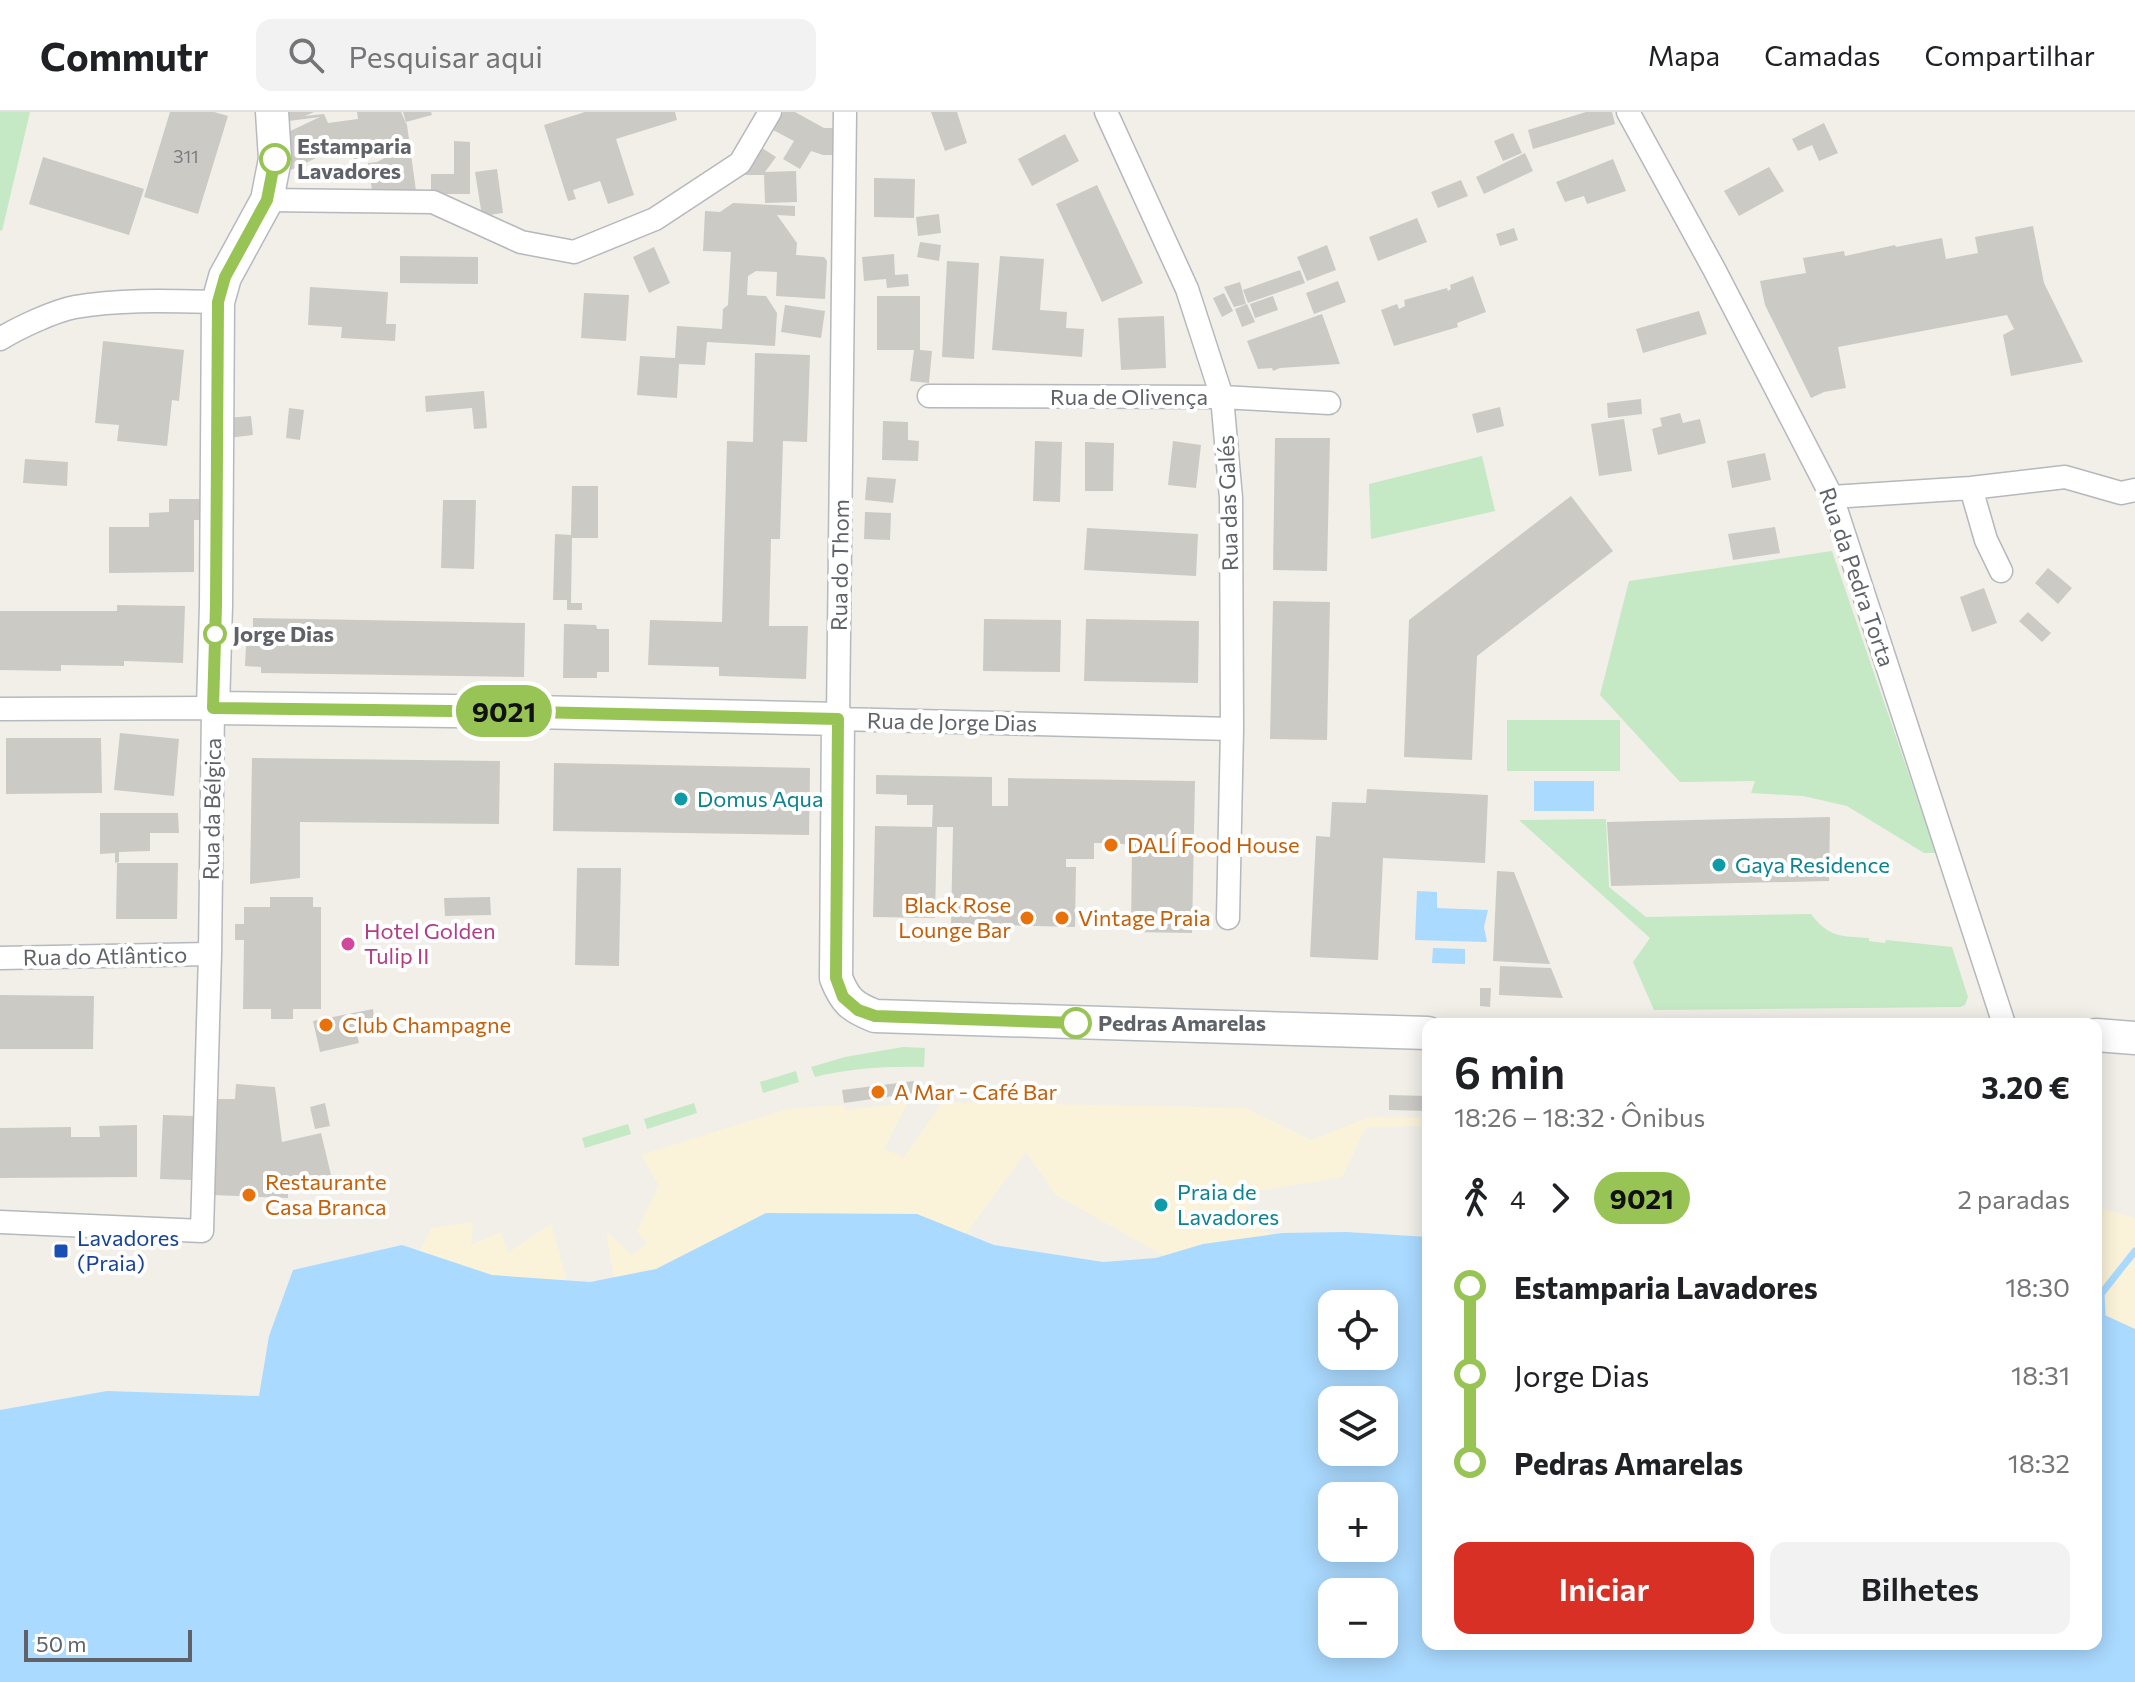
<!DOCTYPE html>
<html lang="pt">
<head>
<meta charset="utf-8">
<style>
	body { margin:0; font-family:Commissioner,sans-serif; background:#f2f2f2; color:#202124; height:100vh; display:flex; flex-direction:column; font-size:30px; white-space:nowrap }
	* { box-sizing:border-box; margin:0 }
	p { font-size:26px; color:#757577 }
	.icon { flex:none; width:44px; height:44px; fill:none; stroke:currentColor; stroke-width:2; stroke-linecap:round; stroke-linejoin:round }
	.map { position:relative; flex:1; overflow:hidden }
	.details { position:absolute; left:1422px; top:906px; width:680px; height:632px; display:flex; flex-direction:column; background:#fff; border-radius:16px; box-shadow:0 4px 20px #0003 }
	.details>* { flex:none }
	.badge { padding:0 16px; border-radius:26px; font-size:28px; line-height:52px }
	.fabs { position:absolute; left:1318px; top:1178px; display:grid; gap:16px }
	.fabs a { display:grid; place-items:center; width:80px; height:80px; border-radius:16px; background:#fff; box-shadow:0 4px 20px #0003; font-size:40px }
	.scale { position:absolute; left:24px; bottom:20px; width:168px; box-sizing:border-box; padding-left:8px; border:4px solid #5f6368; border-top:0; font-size:22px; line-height:28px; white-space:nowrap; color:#5f6368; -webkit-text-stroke:6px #fff; paint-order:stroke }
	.map>.badge { position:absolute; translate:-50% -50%; box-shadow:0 0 0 4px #fff }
	.legs { display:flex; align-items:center; gap:12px; height:88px; padding:0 32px; font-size:26px }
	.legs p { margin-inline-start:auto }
	.head { display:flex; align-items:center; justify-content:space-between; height:136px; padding:0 32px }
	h1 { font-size:44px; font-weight:600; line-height:60px }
	.action { display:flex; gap:16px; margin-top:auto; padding:16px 32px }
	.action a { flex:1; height:92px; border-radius:16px; background:#d93025; color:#fff; font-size:32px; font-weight:600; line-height:92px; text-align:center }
	.action a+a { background:#f2f2f2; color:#202124 }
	ul { padding:0 32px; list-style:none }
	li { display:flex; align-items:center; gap:28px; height:88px; font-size:30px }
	li i { display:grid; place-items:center; width:12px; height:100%; margin:0 10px; background:currentColor }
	li i::after { content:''; width:20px; height:20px; margin:-10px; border:6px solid; border-radius:50%; background:#fff }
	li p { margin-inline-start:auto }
	li:first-child i { background:linear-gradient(#0000 50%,currentColor 0) }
	li:last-child i { background:linear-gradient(currentColor 50%,#0000 0) }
	header { display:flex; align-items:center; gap:48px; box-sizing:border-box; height:112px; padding:0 40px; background:#fff; border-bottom:2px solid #e0e0e0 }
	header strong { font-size:38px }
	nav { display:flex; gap:44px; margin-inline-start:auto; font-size:28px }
	.search { width:560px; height:72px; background:#f2f2f2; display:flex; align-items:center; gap:20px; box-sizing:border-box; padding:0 28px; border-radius:16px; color:#757577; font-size:30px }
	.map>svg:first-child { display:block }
	.green { fill:#c5e8c5 }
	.sand { fill:#fbf3d9 }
	.water { fill:#aadaff; fill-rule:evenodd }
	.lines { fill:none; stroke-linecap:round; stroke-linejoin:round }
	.stream { stroke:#aadaff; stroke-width:7 }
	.building { fill:#cccac5 }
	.street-casing { stroke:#b5b8bc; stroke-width:25 }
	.secondary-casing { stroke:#b6babf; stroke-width:35 }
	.street { stroke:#fff; stroke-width:22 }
	.secondary { stroke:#fff; stroke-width:32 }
	.line-1-casing { stroke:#fff; stroke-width:18 }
	.line-1 { stroke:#98c455; stroke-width:12 }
	.stop-1-dot { fill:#fff; stroke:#98c455; stroke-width:4 }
	.culture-dot { fill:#0f9aa8; stroke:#fff; stroke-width:3 }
	.food-dot { fill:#e8710a; stroke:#fff; stroke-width:3 }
	.hotel-dot { fill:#d1479c; stroke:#fff; stroke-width:3 }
	.transit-dot { fill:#1a4fb4; stroke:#fff; stroke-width:3 }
	.labels { text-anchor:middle; stroke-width:8; stroke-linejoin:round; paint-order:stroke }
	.number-label { font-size:18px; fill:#7a7d7f }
	.stop-label { font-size:22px; font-weight:bold; fill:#5f6368; stroke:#fff; text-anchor:start }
	.street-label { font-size:22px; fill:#5f6368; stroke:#fff }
	.culture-label { font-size:22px; fill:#0d838f; stroke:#fff; text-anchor:start }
	.food-label { font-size:22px; fill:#c56008; stroke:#fff; text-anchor:start }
	.hotel-label { font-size:22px; fill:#b23c85; stroke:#fff; text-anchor:start }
	.transit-label { font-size:22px; fill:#164399; stroke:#fff; text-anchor:start }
</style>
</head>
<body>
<header>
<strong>Commutr</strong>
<div class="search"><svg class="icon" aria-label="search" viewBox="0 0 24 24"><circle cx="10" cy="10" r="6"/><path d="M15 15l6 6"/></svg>Pesquisar aqui</div>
<nav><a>Mapa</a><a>Camadas</a><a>Compartilhar</a></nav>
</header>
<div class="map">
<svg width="2135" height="1570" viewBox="0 0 2135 1570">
	<rect width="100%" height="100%" fill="#f1efe8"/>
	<path class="green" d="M0,0H30L2,119L0,118Z
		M1482,344L1495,399L1371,427L1369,372Z
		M1832,439L1936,741H1924L1847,694L1803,684L1751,681L1755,669L1680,670L1600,583L1629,469Z
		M1507,608H1620V659H1507Z
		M1606,707L1609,775L1646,805L1811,802C1829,826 1841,824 1869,826V829L1885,831L1886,828L1952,835L1968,885L1965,893L1960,895L1654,898L1633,850L1650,826L1519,708Z
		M903,935L925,936L924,955C888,954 850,956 815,965L811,955L845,945Z
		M796,959L799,970L763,981L760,970Z
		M694,991L697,1001L647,1017L644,1007Z
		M628,1012L631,1022L585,1036L582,1026Z"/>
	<path class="sand" d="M943,990L1245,996L1311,1028L1370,1005L1428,1006V1014L1366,1015L1342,1065L1256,1079L1244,1103L1321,1163L1227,1179L1056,1083L1026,1040L910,1197L495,1209L411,1157L432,1116L473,1110L471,1133L501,1120L508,1141L551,1112L568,1173L615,1170L606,1119L632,1143L647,1131L637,1119L659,1073L641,1043L788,997L844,993L845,998L907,991L884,1037L904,1045Z
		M2096,1095L2135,1106V1294L2096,1276Z"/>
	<path class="water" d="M1534,669H1594V699H1534Z
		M1417,779L1437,780V796L1488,798L1484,815L1487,830L1415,828Z
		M1433,836L1465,837V852L1432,851Z
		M766,1101L917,1102L994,1133L1103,1150L1156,1146L1203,1132L1282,1121L1346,1120L1428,1125V1532H2096V1199L2135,1217V1570H0V1298L107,1279L259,1284L269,1224L293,1158L402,1133L492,1163L590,1170L656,1157ZM1332,1192H1384V1244H1332ZM1384,1288V1340H1332V1288ZM1332,1384H1384V1436H1332ZM1332,1480H1384V1532H1332Z"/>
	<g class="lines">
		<path class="stream" d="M2102,1202L2101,1182L2135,1139"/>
	</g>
	<path class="building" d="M170,0H214L228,4L198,102L144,85Z
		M288,0H314L305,4L324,2L328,11L358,7L357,0H401L407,13L416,79L373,85L368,51L377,50L392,42L391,31L355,48L347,31L291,58L286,21L320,5L289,9Z
		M403,0H431L432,3L406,10Z
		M585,0H675L677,8L616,27L634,83L608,92L600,69L573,78L576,87L568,89L544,13Z
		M783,0H795L824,16H839L838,43H823L811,39L800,57L783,47L794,29L773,18Z
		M931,0H957L967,31L945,39Z
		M1586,0H1612L1615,12L1533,37L1528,18Z
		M1824,11L1838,41L1819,49L1812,33L1798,39L1792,27Z
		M1513,21L1522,41L1503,49L1494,29Z
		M1065,22L1079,49L1032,74L1018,47Z
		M454,29L470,30V82H431V62H454Z
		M762,36L776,45L765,60L796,59L797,90L765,91L764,63H743Z
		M1525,41L1533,59L1484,82L1476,65Z
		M43,45L144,77L129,123L29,92Z
		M1613,47L1626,79L1587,92L1584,84L1565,90L1556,70Z
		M1769,55L1784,79L1739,104L1724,79Z
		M497,57L503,101L482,104L475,60Z
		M874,66L915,67L914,106L874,105Z
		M1461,68L1468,84L1438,96L1431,80Z
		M1097,73L1143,171L1102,190L1056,92Z
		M733,91L795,94V104L777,103L797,131L796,143L824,145L827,149L825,187L776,184L777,160L756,159L748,164L747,183L766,184L777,201L775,234L707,230L705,253L679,252L677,286L637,283L640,244L675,246L677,214L722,217L723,197L728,193L731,140L703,139L705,99L720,100Z
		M939,102L941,121L918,124L916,105Z
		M1417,106L1427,130L1378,149L1369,125Z
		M2033,114L2044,171L2083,250L2011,264L2003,223L2014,217L2007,203L1838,235L1846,276L1824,280L1811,286L1765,193L1760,169L1806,161L1803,146L1844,139L1845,144L1895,133L1896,135L1942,126L1946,147L1978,141L1975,125Z
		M1514,116L1518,128L1500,134L1496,122Z
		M920,130L941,133L939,149L917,145Z
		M1327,133L1336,158L1307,169L1297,145Z
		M654,135L670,171L649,181L633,145Z
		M894,142L895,163L908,162L909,174L887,176L886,167L864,169L862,145Z
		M400,144L478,145V172L400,171Z
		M1000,144L1044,147L1040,198L1067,200L1066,216L1084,217L1082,245L992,238Z
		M947,149L979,151L974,247L942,245Z
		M1300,158L1305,171L1248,191L1243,178Z
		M1473,164L1486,200L1457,211L1458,215L1394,234L1381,198L1397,192L1399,197L1405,194L1404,188L1447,176L1448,179L1451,177L1450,173Z
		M1338,169L1346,190L1314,202L1306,181Z
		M1240,170L1246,192L1234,195L1224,175Z
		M310,175L388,180L386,212H396L395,229L341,226L342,215L308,213Z
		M584,181L629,183L626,229L581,226Z
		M1224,181L1233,199L1222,205L1213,186Z
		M877,184H920V238L932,239L929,271L910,269L914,238H877Z
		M1273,184L1278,198L1255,206L1250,192Z
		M1247,192L1255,210L1242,215L1235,197Z
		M785,193L825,199L821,226L781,220Z
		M1699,199L1707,222L1643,241L1636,217Z
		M1322,202L1340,252L1280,256L1273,259L1272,256L1258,257L1247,229Z
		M1164,204L1166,256L1121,258L1118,206Z
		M103,229L184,238L179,289L172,288L167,334L117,329L119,313L95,311Z
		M755,241L810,243L807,330L783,329L780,427H771L769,514H808L806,567L719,564V555L648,553L650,508L722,510L727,329L753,330Z
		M484,279L487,316L474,317L472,296L426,300L425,284Z
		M1641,287L1642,302L1608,306L1607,291Z
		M1500,295L1504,314L1477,321L1472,302Z
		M289,296L304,298L300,328L286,326Z
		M1680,301L1683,311L1700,307L1706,331L1658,343L1652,317L1662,314L1660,306Z
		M251,304L253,323L228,326L226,306Z
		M1624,307L1632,359L1599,364L1591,312Z
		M883,309L908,310V328L919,329L918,349L882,348Z
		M1275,326H1330L1327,459L1273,458Z
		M1035,329L1062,330L1060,390L1033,389Z
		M1173,329L1201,333L1196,376L1168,373Z
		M1085,330L1114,331L1113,379H1085Z
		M1765,341L1771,368L1732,376L1727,349Z
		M25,347L68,350L67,374L23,371Z
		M867,365L896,367L893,391L865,388Z
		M572,374H598V426H572L571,491H582V498H567V488H553L555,422L571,423Z
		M1571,384L1613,439L1477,544L1472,648L1404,645L1409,508Z
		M169,387H201L202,408H194V460L109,461V415H149V401L169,400Z
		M443,388H476L474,457L441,456Z
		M865,400L891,401L890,428L864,427Z
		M1775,415L1780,441L1733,448L1728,422Z
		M1087,416L1198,422L1196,464L1084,458Z
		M2048,456L2072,476L2058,492L2035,471Z
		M1984,476L1997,511L1972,520L1960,485Z
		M1273,489L1330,490L1327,628L1270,627Z
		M117,493L185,494L183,551L124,549V554L61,553V559L0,558V499H117Z
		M2028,500L2051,521L2042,530L2019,509Z
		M253,506L525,511L524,565L261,561V555L245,554L246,533L253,534Z
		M984,507L1061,508L1060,560L983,559Z
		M1086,507L1199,509L1198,571L1084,569Z
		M564,512L596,513L597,517H609V560H597V566H563Z
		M120,621L179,627L174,684L114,678Z
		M6,626H101L102,681L6,682Z
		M252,646L500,649L499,712L300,710V766L250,772Z
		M554,651L810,656L809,723L553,719Z
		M876,663L992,665V694H1008V666L1195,669L1192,821L1131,820L1132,733L1113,731H1094V747H1066V755H1076L1075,815L951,812L953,715H937L935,806L873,805L875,714L932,715L933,693H907V683L876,682Z
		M1367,677L1488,683L1485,751L1383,746L1378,848L1310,845L1316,724L1330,725L1332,690L1366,691Z
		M100,701H178L179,721H150V739L119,740V750L115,751V741L100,742Z
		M1830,705L1829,769L1611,774L1607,710Z
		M117,751H178L177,807H116Z
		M577,756H621L619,854L575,853Z
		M1497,759L1514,760L1550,852L1493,849Z
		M270,785H313V795H321V897H293V907H271V897H243L244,828H235V812H244V795H270Z
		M490,785L491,803L445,804L444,786Z
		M1500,854L1551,856L1563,886L1499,883Z
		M1480,876H1491L1490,895L1480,894Z
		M0,883L94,884L93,937H0Z
		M373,897L374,906L354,910L359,931L320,940L313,909Z
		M914,969L915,981L844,991L842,978Z
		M236,972L275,975L282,1030L321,1021L331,1063L288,1073V1086L213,1083L217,987H235Z
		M1389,983L1428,984V999L1389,998Z
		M325,991L330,1014L315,1017L310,995Z
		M163,1003L194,1004L191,1068L160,1067Z
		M137,1013V1065L0,1066V1016L71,1015V1025H100L99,1014Z"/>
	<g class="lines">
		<defs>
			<path id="street" d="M845,0L838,607L1232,617
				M1106,0L1187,177L1222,285L1231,386L1232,617L1228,806
				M1628,0L1714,157L1832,385L2004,912
				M267,88L433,90L521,130L574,140L655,107L740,51L770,0
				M0,227C18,216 54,199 75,195C121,187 171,189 218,190
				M929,284L1222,285L1329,291
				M1971,376L1986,428L2001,459
				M1832,385L1971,376L2065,365L2121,381L2135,378
				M0,597L213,596L210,842L202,1119L0,1110
				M0,846L210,842"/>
			<path id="secondary" d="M272,0L275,47L267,88L225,165L218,190L216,493L213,596L533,600L838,607L836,866C845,889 852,895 875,904L1428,921
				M2096,923L2135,926"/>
		</defs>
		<use href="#street" class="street-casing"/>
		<use href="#secondary" class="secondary-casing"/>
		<use href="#street" class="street"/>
		<use href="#secondary" class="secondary"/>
	</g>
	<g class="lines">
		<defs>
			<path id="line-1" d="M275,47L267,88L225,165L218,190L216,493L213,596L533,600L838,607L836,866L843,885L858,898L875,904L1076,911"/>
		</defs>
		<use href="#line-1" class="line-1-casing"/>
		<use href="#line-1" class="line-1"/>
	</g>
	<g class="stop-1-dot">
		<circle cx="275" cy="47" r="14"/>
		<circle cx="215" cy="522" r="10"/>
		<circle cx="1076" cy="911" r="14"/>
	</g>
	<g class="culture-dot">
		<circle cx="681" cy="687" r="8"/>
		<circle cx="1719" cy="753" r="8"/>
		<circle cx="1161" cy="1093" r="8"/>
	</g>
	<g class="food-dot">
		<circle cx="1111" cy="733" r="8"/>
		<circle cx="1027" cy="806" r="8"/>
		<circle cx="1062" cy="806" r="8"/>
		<circle cx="326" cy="913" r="8"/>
		<circle cx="878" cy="980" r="8"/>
		<circle cx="249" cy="1083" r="8"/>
	</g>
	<circle class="hotel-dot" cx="348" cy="832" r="8"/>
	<rect class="transit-dot" x="53" y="1131" width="16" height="16" rx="4"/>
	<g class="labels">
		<g class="number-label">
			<text x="186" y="51">311</text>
		</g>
		<g class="stop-label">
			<text x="297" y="42">Estamparia<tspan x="297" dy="25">Lavadores</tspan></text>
			<text x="233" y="530">Jorge Dias</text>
			<text x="1098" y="919">Pedras Amarelas</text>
		</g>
		<g class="street-label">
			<text x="1129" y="293">Rua de Olivença</text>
			<text transform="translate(1228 391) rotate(-92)" y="8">Rua das Galés</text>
			<text transform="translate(840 453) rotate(-89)" y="8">Rua do Thom</text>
			<text transform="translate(1857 465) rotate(71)" y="8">Rua da Pedra Torta</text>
			<text transform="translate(952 610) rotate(1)" y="8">Rua de Jorge Dias</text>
			<text transform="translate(212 697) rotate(-89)" y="8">Rua da Bélgica</text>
			<text transform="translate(105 844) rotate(-1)" y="8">Rua do Atlântico</text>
		</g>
		<g class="culture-label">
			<text x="697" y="695">Domus Aqua</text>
			<text x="1735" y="761">Gaya Residence</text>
			<text x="1177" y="1088">Praia de<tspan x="1177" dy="25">Lavadores</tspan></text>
		</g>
		<g class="food-label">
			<text x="1127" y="741">DALÍ Food House</text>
			<text x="1011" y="801" text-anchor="end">Black Rose<tspan x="1011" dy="25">Lounge Bar</tspan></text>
			<text x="1078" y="814">Vintage Praia</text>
			<text x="342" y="921">Club Champagne</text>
			<text x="894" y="988">A Mar - Café Bar</text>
			<text x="265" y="1078">Restaurante<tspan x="265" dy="25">Casa Branca</tspan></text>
		</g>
		<g class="hotel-label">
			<text x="364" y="827">Hotel Golden<tspan x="364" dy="25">Tulip II</tspan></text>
		</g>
		<g class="transit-label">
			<text x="77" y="1134">Lavadores<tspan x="77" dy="25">(Praia)</tspan></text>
		</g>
	</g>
</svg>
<div class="fabs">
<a><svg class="icon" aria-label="locate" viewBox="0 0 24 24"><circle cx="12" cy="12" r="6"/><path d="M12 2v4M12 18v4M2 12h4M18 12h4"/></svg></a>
<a><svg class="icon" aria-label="layers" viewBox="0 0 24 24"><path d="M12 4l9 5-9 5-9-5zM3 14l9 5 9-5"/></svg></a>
<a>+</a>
<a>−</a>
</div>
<div class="scale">50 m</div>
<b class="badge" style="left:504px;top:599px;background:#98c455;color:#111">9021</b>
<section class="details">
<div class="head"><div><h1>6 min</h1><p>18:26 – 18:32 · Ônibus</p></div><b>3.20 €</b></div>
<div class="legs"><svg class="icon" aria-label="walk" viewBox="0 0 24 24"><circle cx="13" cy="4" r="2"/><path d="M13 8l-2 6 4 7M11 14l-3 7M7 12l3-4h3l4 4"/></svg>4<svg class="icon" aria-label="forward" viewBox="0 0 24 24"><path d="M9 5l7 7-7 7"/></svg><b class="badge" style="background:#98c455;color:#111">9021</b><p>2 paradas</p></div>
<ul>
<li><i style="color:#98c455"></i><b>Estamparia Lavadores</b><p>18:30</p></li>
<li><i style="color:#98c455"></i><span>Jorge Dias</span><p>18:31</p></li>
<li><i style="color:#98c455"></i><b>Pedras Amarelas</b><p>18:32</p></li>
</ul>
<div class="action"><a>Iniciar</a><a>Bilhetes</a></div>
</section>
</div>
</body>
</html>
